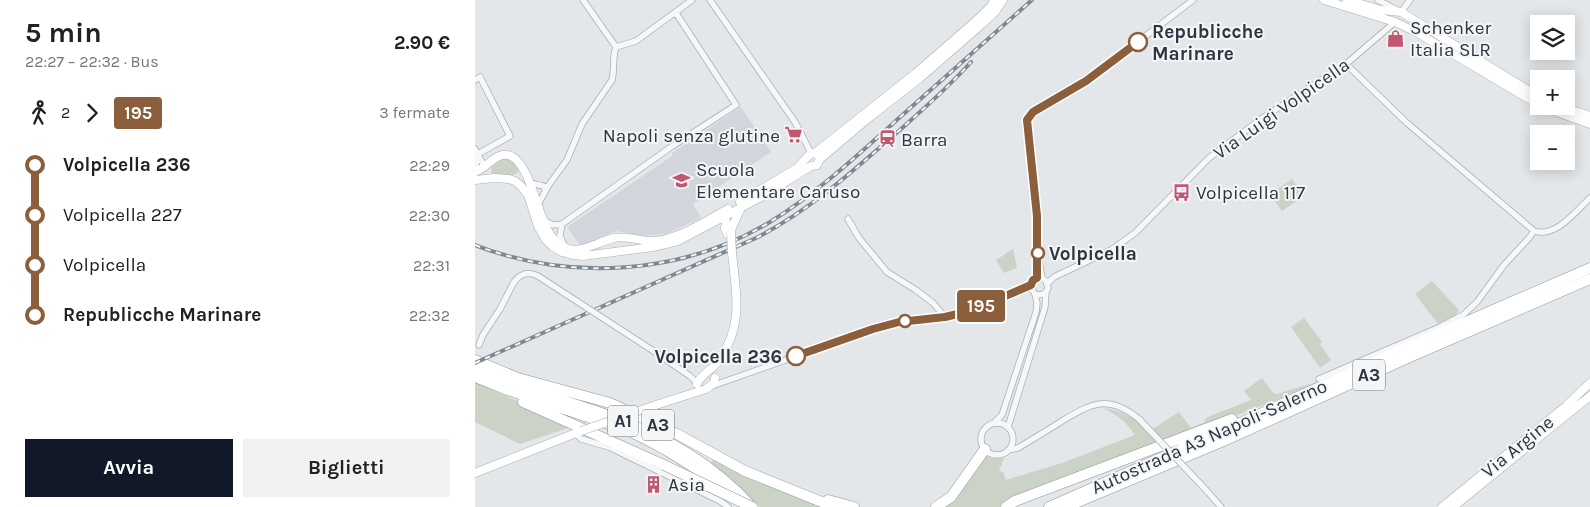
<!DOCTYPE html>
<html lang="it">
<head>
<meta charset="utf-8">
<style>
	body { margin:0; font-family:Karla,sans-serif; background:#f2f2f2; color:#202124; height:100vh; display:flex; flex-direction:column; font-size:19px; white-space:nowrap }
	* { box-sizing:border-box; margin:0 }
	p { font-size:16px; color:#757577 }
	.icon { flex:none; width:28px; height:28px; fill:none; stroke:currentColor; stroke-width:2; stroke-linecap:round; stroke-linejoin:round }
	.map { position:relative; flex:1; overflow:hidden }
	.details { display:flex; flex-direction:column; background:#fff; width:475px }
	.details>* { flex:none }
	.badge { padding:0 10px; border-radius:4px; font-size:18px; line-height:32px }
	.controls { position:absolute; left:1055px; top:15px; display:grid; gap:10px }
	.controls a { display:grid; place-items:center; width:45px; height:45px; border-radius:0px; background:#fff; box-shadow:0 2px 12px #0003; font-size:25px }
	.map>.badge { position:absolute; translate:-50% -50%; box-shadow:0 0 0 2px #fff }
	.legs { display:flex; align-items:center; gap:8px; height:55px; padding:0 25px; font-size:16px }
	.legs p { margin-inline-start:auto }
	.summary { display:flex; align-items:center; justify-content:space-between; height:85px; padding:0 25px }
	h1 { font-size:28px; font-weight:700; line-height:38px }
	.button { display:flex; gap:10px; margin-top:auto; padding:10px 25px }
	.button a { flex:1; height:58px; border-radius:0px; background:#111827; color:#fff; font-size:20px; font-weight:700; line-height:58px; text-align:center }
	.button a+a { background:#f2f2f2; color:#202124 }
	ul { padding:0 25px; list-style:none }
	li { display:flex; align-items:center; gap:18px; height:50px; font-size:19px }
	li i { display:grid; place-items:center; width:8px; height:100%; margin:0 6px; background:currentColor }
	li i::after { content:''; width:12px; height:12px; margin:-6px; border:4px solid; border-radius:50%; background:#fff }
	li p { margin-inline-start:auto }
	li:first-child i { background:linear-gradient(#0000 50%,currentColor 0) }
	li:last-child i { background:linear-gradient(currentColor 50%,#0000 0) }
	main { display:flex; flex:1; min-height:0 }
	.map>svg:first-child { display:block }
	.built { fill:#d2d6dc }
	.green { fill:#cad3c6 }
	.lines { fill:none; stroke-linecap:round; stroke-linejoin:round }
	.street-casing { stroke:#a9aeb4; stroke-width:7 }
	.secondary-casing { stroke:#a9aeb4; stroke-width:9 }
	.highway-casing { stroke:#8d969f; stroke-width:11 }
	.street { stroke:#f6f7f9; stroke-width:5.5 }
	.secondary { stroke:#fff; stroke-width:8 }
	.highway { stroke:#fff; stroke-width:10 }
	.rail-casing { stroke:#7f8892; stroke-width:4 }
	.rail { stroke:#f3f5f7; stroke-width:2; stroke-dasharray:5.5; stroke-linecap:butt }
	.street-bridge-casing { stroke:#a9aeb4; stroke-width:7; stroke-linecap:butt }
	.secondary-bridge-casing { stroke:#a9aeb4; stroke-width:9; stroke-linecap:butt }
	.highway-bridge-casing { stroke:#8d969f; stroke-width:11; stroke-linecap:butt }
	.street-bridge { stroke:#f6f7f9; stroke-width:5.5 }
	.secondary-bridge { stroke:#fff; stroke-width:8 }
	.highway-bridge { stroke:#fff; stroke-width:10 }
	.line-1-casing { stroke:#fff; stroke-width:11 }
	.line-1 { stroke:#8b5e3c; stroke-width:8 }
	.stop-1-dot { fill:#fff; stroke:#8b5e3c; stroke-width:2.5 }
	.labels { text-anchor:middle; stroke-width:4; stroke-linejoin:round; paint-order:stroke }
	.shield { fill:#f3f5f7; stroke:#686f77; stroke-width:1 }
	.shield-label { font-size:18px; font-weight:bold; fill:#2d3640 }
	.poi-label { font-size:19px; fill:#2d3640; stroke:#f3f5f7; text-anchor:start }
	.stop-label { font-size:19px; font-weight:bold; fill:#2d3640; stroke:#f3f5f7; text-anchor:start }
	.street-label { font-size:19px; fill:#2d3640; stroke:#f3f5f7 }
</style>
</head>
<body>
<main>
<section class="details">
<div class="summary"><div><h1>5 min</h1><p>22:27 – 22:32 · Bus</p></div><b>2.90 €</b></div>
<div class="legs"><svg class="icon" aria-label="walk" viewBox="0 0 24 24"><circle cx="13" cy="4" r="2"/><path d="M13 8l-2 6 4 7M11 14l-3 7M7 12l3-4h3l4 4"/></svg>2<svg class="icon" aria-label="forward" viewBox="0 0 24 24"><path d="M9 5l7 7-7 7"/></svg><b class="badge" style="background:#8b5e3c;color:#fff">195</b><p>3 fermate</p></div>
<ul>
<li><i style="color:#8b5e3c"></i><b>Volpicella 236</b><p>22:29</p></li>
<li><i style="color:#8b5e3c"></i><span>Volpicella 227</span><p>22:30</p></li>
<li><i style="color:#8b5e3c"></i><span>Volpicella</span><p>22:31</p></li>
<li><i style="color:#8b5e3c"></i><b>Republicche Marinare</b><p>22:32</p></li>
</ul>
<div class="button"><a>Avvia</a><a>Biglietti</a></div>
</section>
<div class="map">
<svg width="1115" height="507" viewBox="0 0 1115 507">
	<rect width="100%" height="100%" fill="#e4e7ea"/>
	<path class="built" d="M266,107L296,152L218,204L226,218L193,233L168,236L141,231L110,245H105L92,227L197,156V153Z"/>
	<path class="green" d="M30,158C37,159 40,162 43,168L42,173L37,175L17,174L16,168L25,160Z
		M817,179L829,196L807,211L795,194Z
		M538,249L542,268L529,273L521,260Z
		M957,281L984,310L979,317L963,324L940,294Z
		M829,318L847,342L845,344L856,360L845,368L816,327Z
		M787,378L798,393L802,394L848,380L799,401L533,502L524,507H470L511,455L515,458H529L524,471L528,472L531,480L587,463L660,435C651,422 642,414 627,408C647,410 659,417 673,432L704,412L716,428L730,422V419L735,416L776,400L769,391Z
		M0,382L99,426L45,444L0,422Z
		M239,458L350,507H285L279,504L235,465Z"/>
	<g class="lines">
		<defs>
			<path id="street" d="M108,0L141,47
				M235,0L320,122L336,153
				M903,0L926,12L935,0
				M141,47L161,41L217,0
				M871,64L932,123L1059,231
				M0,80L5,77L35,136L3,154
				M0,149L10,168
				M0,169L3,154
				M53,182C59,185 66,184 70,187V191
				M63,205L73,186L92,160L107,124L137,80C140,69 137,57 141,47
				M373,219L384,238L412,272L441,290L458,303L470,317
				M68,220L78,225L87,224
				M90,247L85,236L87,224L196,147L261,105L201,13
				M564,261L567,278
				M562,278V216L552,120L558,112L611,81L718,0
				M562,278L557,281L555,287L560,294C566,296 571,294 573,288L571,281L567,278
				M573,283L579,277L636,250L660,233L734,158L786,119L871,64L920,22
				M4,345L8,335L25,309L39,282
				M177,350L215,376L222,383
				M844,379L965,327L988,315L1002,302L1029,265L1054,238L1059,231C1081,238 1100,212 1115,198
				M237,386L398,329L424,322L470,317L495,311L555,285
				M519,423L527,415L561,312L562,303L560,294
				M506 439a16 16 0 1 1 32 0a16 16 0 1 1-32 0Z
				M533,427L563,330L570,307L571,292
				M100,433L106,439L134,447L245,501L253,507
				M533,450L543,448C558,439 573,430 587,421C617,403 634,394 664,419
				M732,491L746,507"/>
			<path id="secondary" d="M849,0L920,22L941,32L1064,105
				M872,0L906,10L926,12L1064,97
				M1065,106L1115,124
				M1085,106L1115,116
				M340,153L441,73L502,20L516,6L519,0
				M0,172C12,168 22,150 36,156C56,165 63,220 77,237C98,262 115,244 139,238C152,235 166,242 180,241C206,238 231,221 253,209
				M0,180L20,178L34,179L40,181L46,186L53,195L63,226L71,240L77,246L87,252L98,255L108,256L178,247L203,241L286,197L336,166L342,165L345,159L396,116L445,78L507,24L520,12L528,0
				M265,202L322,168L336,153L342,154L345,159
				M251,220L250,229L253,235
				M256,233L257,227L266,208
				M222,384C226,374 239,369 245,359C269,323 261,293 257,253
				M184,404L231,389L239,383L240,378
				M0,473L106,431
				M967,507L1091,406L1115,383
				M978,507L1115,396"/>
			<path id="highway" d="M0,360L43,378L135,403L202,434L270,471L359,507
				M0,368C42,388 86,399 129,414C184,433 237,463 276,506
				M0,377L33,390L154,431C190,448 224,468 253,494
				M48,402L189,465
				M353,500L379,507
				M461,507L476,497L510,449
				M531,507L540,501L598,479L757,419
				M574,507L754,428L931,348L1115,268
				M591,507L751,440L935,357L1115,279"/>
		</defs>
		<use href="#street" class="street-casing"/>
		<use href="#secondary" class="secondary-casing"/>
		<use href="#highway" class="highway-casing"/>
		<use href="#street" class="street"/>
		<use href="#secondary" class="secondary"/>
		<use href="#highway" class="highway"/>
		<defs>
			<path id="rail" d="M0,245C95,282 207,275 295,222C342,193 383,155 424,118C468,79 513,39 557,0
				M0,363L281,238C332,212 376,173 418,136C445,112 472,89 496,62"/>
		</defs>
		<use href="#rail" class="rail-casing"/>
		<use href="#rail" class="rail"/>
		<defs>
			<path id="street-bridge" d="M39,282C45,274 53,271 63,276L177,350
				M664,419L732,491"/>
			<path id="secondary-bridge" d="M256,233L257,253
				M106,431L184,404"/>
			<path id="highway-bridge" d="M189,465L277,507"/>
		</defs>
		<use href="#street-bridge" class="street-bridge-casing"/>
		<use href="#secondary-bridge" class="secondary-bridge-casing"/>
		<use href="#highway-bridge" class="highway-bridge-casing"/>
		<use href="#street-bridge" class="street-bridge"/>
		<use href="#secondary-bridge" class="secondary-bridge"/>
		<use href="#highway-bridge" class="highway-bridge"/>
	</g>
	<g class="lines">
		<defs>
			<path id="line-1" d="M321,356L398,329L424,322L470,317L495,311L556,285L558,280L562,278V216L552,120L558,112L611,81L663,42"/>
		</defs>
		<use href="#line-1" class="line-1-casing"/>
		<use href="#line-1" class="line-1"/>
	</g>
	<defs>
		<symbol id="shop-bare" viewBox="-9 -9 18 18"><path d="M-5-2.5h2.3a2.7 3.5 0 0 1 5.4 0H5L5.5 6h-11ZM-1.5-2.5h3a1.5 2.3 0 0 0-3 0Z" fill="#c05872" stroke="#f3f5f7" stroke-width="2.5" paint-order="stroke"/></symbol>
		<symbol id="supermarket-bare" viewBox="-9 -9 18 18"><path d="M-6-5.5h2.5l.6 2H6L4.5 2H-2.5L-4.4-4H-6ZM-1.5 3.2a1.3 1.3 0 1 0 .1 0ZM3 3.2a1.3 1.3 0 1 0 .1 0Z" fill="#c05872" stroke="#f3f5f7" stroke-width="2.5" paint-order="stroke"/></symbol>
		<symbol id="station-bare" viewBox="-9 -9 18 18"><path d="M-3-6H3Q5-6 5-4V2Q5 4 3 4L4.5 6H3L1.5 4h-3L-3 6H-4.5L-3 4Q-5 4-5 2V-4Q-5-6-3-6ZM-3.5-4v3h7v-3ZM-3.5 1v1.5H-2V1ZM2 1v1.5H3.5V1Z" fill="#c05872" stroke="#f3f5f7" stroke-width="2.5" paint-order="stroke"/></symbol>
		<symbol id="school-bare" viewBox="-9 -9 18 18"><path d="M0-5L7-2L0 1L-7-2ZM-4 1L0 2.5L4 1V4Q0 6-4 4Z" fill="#c05872" stroke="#f3f5f7" stroke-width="2.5" paint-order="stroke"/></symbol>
		<symbol id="bus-bare" viewBox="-9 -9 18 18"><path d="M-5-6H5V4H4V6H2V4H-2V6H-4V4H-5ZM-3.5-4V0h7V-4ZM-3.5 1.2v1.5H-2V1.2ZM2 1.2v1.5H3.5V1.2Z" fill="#c05872" stroke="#f3f5f7" stroke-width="2.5" paint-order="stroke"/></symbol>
		<symbol id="building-bare" viewBox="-9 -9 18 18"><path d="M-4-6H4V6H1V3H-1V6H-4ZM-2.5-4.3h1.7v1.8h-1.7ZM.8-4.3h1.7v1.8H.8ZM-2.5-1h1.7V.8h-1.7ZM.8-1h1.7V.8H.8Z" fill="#c05872" stroke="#f3f5f7" stroke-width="2.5" paint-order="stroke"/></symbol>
	</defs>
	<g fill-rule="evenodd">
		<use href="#shop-bare" x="908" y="26" width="25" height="25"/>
		<use href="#supermarket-bare" x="306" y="122" width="25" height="25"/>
		<use href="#station-bare" x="400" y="126" width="25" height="25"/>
		<use href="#school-bare" x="194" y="168" width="25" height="25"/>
		<use href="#bus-bare" x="694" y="180" width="25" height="25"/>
		<use href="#building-bare" x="166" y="472" width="25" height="25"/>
	</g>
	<g class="stop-1-dot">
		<circle cx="663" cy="42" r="9"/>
		<circle cx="563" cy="253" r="6"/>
		<circle cx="430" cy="321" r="6"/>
		<circle cx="321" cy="356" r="9"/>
	</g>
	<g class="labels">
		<g class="shield">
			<rect x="878" y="359.5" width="32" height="31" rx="4"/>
			<rect x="133" y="405.5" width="30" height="31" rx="4"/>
			<rect x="167" y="409.5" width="32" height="31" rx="4"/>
		</g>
		<g class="shield-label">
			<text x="894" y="381">A3</text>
			<text x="148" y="427">A1</text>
			<text x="183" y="431">A3</text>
		</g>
		<g class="poi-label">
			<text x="935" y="34">Schenker<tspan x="935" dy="22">Italia SLR</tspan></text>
			<text x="305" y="142" text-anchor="end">Napoli senza glutine</text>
			<text x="426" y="146">Barra</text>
			<text x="221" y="176">Scuola<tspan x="221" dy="22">Elementare Caruso</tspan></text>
			<text x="721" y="199">Volpicella 117</text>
			<text x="193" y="491">Asia</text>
		</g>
		<g class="stop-label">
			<text x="677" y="38">Republicche<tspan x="677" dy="22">Marinare</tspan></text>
			<text x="574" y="260">Volpicella</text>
			<text x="307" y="363" text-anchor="end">Volpicella 236</text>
		</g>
		<g class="street-label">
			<text transform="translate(806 108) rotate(-35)" y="7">Via Luigi Volpicella</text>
			<text transform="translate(734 436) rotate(-24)" y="7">Autostrada A3 Napoli-Salerno</text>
			<text transform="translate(1042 446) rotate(-39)" y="7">Via Argine</text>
		</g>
	</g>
</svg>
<div class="controls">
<a><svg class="icon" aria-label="layers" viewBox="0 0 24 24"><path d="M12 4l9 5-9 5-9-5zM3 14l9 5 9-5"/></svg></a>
<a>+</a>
<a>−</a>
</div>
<b class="badge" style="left:506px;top:306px;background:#8b5e3c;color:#fff">195</b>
</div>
</main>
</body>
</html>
